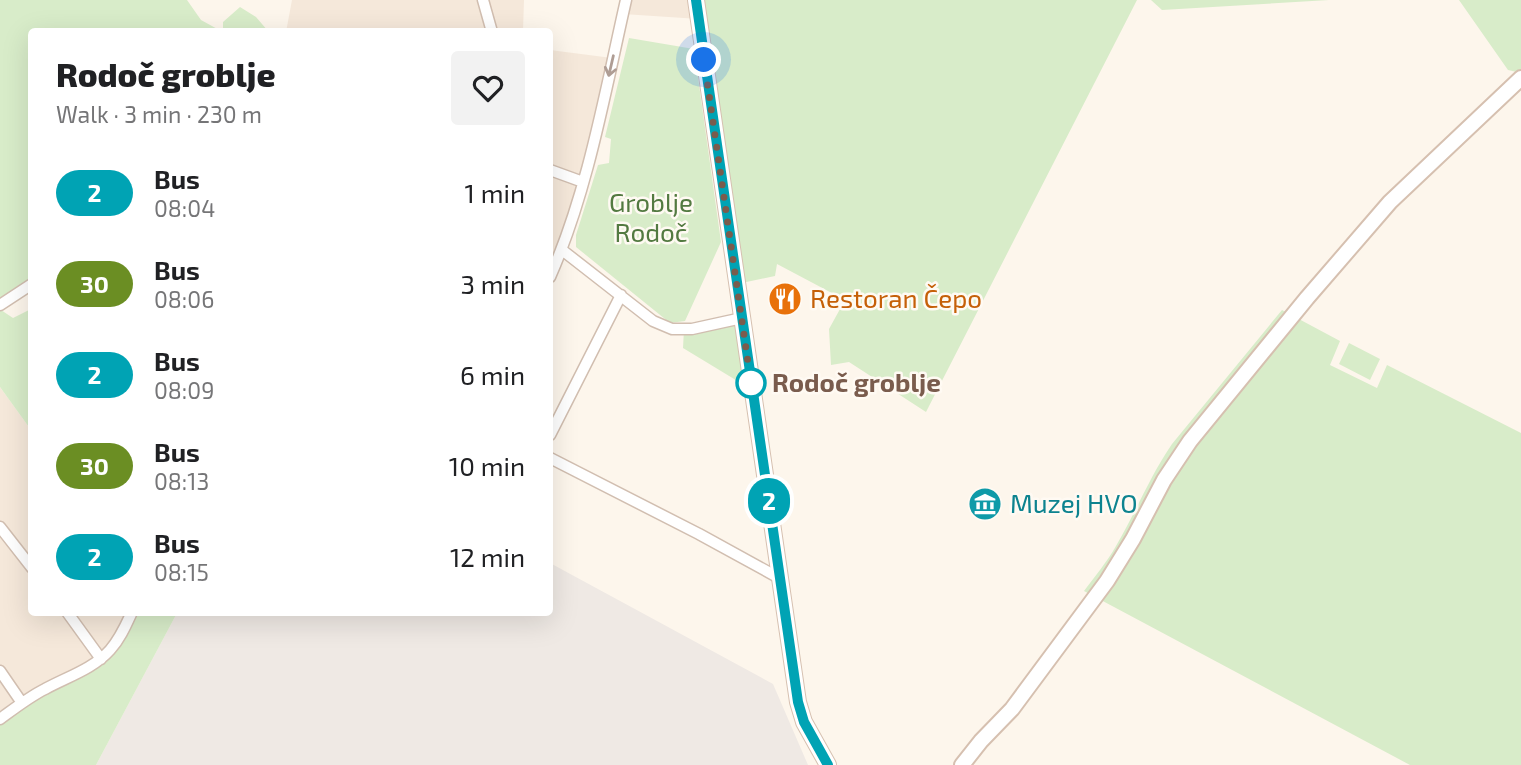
<!DOCTYPE html>
<html lang="en">
<head>
<meta charset="utf-8">
<style>
	body { margin:0; font-family:"Exo 2",sans-serif; background:#f2f2f2; color:#202124; height:100vh; display:flex; flex-direction:column; font-size:26px; white-space:nowrap }
	* { box-sizing:border-box; margin:0 }
	p { font-size:23px; color:#757577 }
	.icon { flex:none; width:38px; height:38px; fill:none; stroke:currentColor; stroke-width:2; stroke-linecap:round; stroke-linejoin:round }
	.map { position:relative; flex:1; overflow:hidden }
	.sheet { position:absolute; left:28px; top:28px; width:525px; height:588px; display:flex; flex-direction:column; background:#fff; border-radius:7px; box-shadow:0 7px 28px #0002 }
	.sheet>* { flex:none }
	.badge { padding:0 14px; border-radius:23px; font-size:24px; line-height:46px }
	.you { position:absolute; width:35px; height:35px; margin:-18px; border:5px solid #fff; border-radius:50%; background:#1a73e8; box-shadow:0 0 0 10px #1a73e833 }
	.map>.badge { position:absolute; translate:-50% -50%; box-shadow:0 0 0 4px #fff }
	.round { display:grid; place-items:center; flex:none; width:74px; height:74px; border-radius:7px; background:#f2f2f2 }
	.overview { display:flex; align-items:center; justify-content:space-between; height:119px; padding:0 28px }
	h1 { font-size:33px; font-weight:800; line-height:52px }
	ul { padding:0; list-style:none }
	li { display:flex; align-items:center; gap:21px; height:91px; padding:0 28px }
	li div { flex:1 }
	li b { display:block; font-size:26px }
	li em { font-style:normal }
	li .badge { min-width:77px; font-weight:700; text-align:center }
	.map>svg:first-child { display:block }
	.residential { fill:#f5e8da }
	.industrial { fill:#efe9e4 }
	.green { fill:#d8ecc9 }
	.lines { fill:none; stroke-linecap:round; stroke-linejoin:round }
	.street-casing { stroke:#d1beb0; stroke-width:13 }
	.secondary-casing { stroke:#d6c0b0; stroke-width:18 }
	.street { stroke:#fff; stroke-width:10 }
	.secondary { stroke:#fff; stroke-width:14 }
	.oneway { stroke:#af9d94 }
	.line-casing { stroke:#fff; stroke-width:16 }
	.line { stroke:#00a3b4; stroke-width:10 }
	.walk { stroke:#7a5c4d; stroke-width:7; stroke-dasharray:0 12.6 }
	.stop-dot { fill:#fff; stroke:#00a3b4; stroke-width:3.5 }
	.labels { text-anchor:middle; stroke-width:5; stroke-linejoin:round; paint-order:stroke }
	.park-label { font-size:26px; fill:#537a41; stroke:#fffaf3 }
	.food-label { font-size:26px; fill:#c56008; stroke:#fffaf3; text-anchor:start }
	.stop-label { font-size:26px; font-weight:bold; fill:#7a5c4d; stroke:#fffaf3; text-anchor:start }
	.culture-label { font-size:26px; fill:#0d838f; stroke:#fffaf3; text-anchor:start }
</style>
</head>
<body>
<div class="map">
<svg width="1521" height="765" viewBox="0 0 1521 765">
	<rect width="100%" height="100%" fill="#fdf6ec"/>
	<path class="residential" d="M292,0H524L523,31L286,32Z
		M626,0H696L699,19L623,14Z
		M550,50L612,58L595,136L550,277Z
		M0,387L31,430L32,612L128,613L107,648L98,657L0,715Z"/>
	<path class="industrial" d="M550,563L773,684L808,765H96L177,613L550,612Z"/>
	<path class="green" d="M0,0H187L201,20L221,31L32,32L31,284L0,305Z
		M696,0H1137L926,412L849,362L831,365L829,329L845,300L777,264L775,276L737,284Z
		M1151,0H1329L1162,10Z
		M1459,0H1521V73L1508,70Z
		M240,7L256,17L268,31H223V22Z
		M629,38L694,49L721,242L685,321L670,323L576,247V235L598,165L609,163L611,139L605,137Z
		M31,309V430L0,387V311L1,310L13,318Z
		M1282,310L1340,341L1330,365L1377,388L1387,365L1521,433V765H1410L1084,591C1095,576 1107,562 1116,546C1136,512 1150,476 1172,444Z
		M742,318L751,380L744,385L683,348L684,329Z
		M1349,343L1380,359L1370,380L1339,364Z
		M135,613H177L96,765H0V723L26,705L96,665Z"/>
	<g class="lines">
		<defs>
			<path id="street" d="M483,0L492,32
				M550,170L583,182
				M562,250L653,321L672,329H692L742,318
				M550,277C588,191 605,92 626,0
				M0,305L32,284
				M550,435L621,295
				M550,458L699,534L781,579
				M0,527L32,568
				M67,612L101,659
				M0,671L22,703
				M0,719C15,708 29,697 45,689C67,677 93,669 110,650C120,639 126,625 132,612"/>
			<path id="secondary" d="M696,0L798,702L804,722L828,765
				M962,765L981,741L1012,709L1107,581L1133,539L1164,480L1190,441L1307,298L1390,202L1521,78"/>
		</defs>
		<use href="#street" class="street-casing"/>
		<use href="#secondary" class="secondary-casing"/>
		<use href="#street" class="street"/>
		<use href="#secondary" class="secondary"/>
	</g>
	<defs><path id="oneway-shaft" d="M-6 0H5M1.5-3L5.5 0L1.5 3" fill="none" stroke-width="1.6" stroke-linecap="round" stroke-linejoin="round" transform="scale(1.75)"/></defs>
	<use class="oneway" href="#oneway-shaft" transform="translate(611 66) rotate(103)"/>
	<g class="lines">
		<defs>
			<path id="line" d="M696,0L798,702L804,722L828,765"/>
		</defs>
		<use href="#line" class="line-casing"/>
		<use href="#line" class="line"/>
		<path class="walk" d="M704,60L751,383"/>
	</g>
	<defs>
		<symbol id="restaurant-disc" viewBox="-11 -11 22 22"><circle r="9.5" fill="#e8710a" stroke="#fffaf3"/><path d="M-5-6h1v4h1v-4h1v4h1v-4h1v5L-1.5 .5V6h-2V.5L-5-1ZM5-6V6H3V1.5H1.5Q1.5-4 5-6Z" fill="#fff"/></symbol>
		<symbol id="museum-disc" viewBox="-11 -11 22 22"><circle r="9.5" fill="#0f9aa8" stroke="#fffaf3"/><path d="M0-6L6-3V-2H-6V-3ZM-5-1h2V3h-2ZM-1-1h2V3h-2ZM3-1h2V3H3ZM-6 4H6V6H-6Z" fill="#fff"/></symbol>
	</defs>
	<g fill-rule="evenodd">
		<use href="#restaurant-disc" x="766" y="280" width="38" height="38"/>
		<use href="#museum-disc" x="966" y="485" width="38" height="38"/>
	</g>
	<circle class="stop-dot" cx="751" cy="383" r="14"/>
	<g class="labels">
		<g class="park-label">
			<text x="651" y="212">Groblje<tspan x="651" dy="30">Rodoč</tspan></text>
		</g>
		<g class="food-label">
			<text x="810" y="308">Restoran Čepo</text>
		</g>
		<g class="stop-label">
			<text x="772" y="392">Rodoč groblje</text>
		</g>
		<g class="culture-label">
			<text x="1010" y="513">Muzej HVO</text>
		</g>
	</g>
</svg>
<div class="you" style="left:704px;top:60px"></div>
<b class="badge" style="left:769px;top:501px;background:#00a3b4;color:#fff">2</b>
<section class="sheet">
<div class="overview"><div><h1>Rodoč groblje</h1><p>Walk · 3 min · 230 m</p></div><a class="round"><svg class="icon" aria-label="heart" viewBox="0 0 24 24"><path d="M12 20l-8-8c-3-5 5-10 8-4 3-6 11-1 8 4z"/></svg></a></div>
<ul>
<li><span class="badge" style="background:#00a3b4;color:#fff">2</span><div><b>Bus</b><p>08:04</p></div><em>1 min</em></li>
<li><span class="badge" style="background:#6b8e23;color:#fff">30</span><div><b>Bus</b><p>08:06</p></div><em>3 min</em></li>
<li><span class="badge" style="background:#00a3b4;color:#fff">2</span><div><b>Bus</b><p>08:09</p></div><em>6 min</em></li>
<li><span class="badge" style="background:#6b8e23;color:#fff">30</span><div><b>Bus</b><p>08:13</p></div><em>10 min</em></li>
<li><span class="badge" style="background:#00a3b4;color:#fff">2</span><div><b>Bus</b><p>08:15</p></div><em>12 min</em></li>
</ul>
</section>
</div>
</body>
</html>
